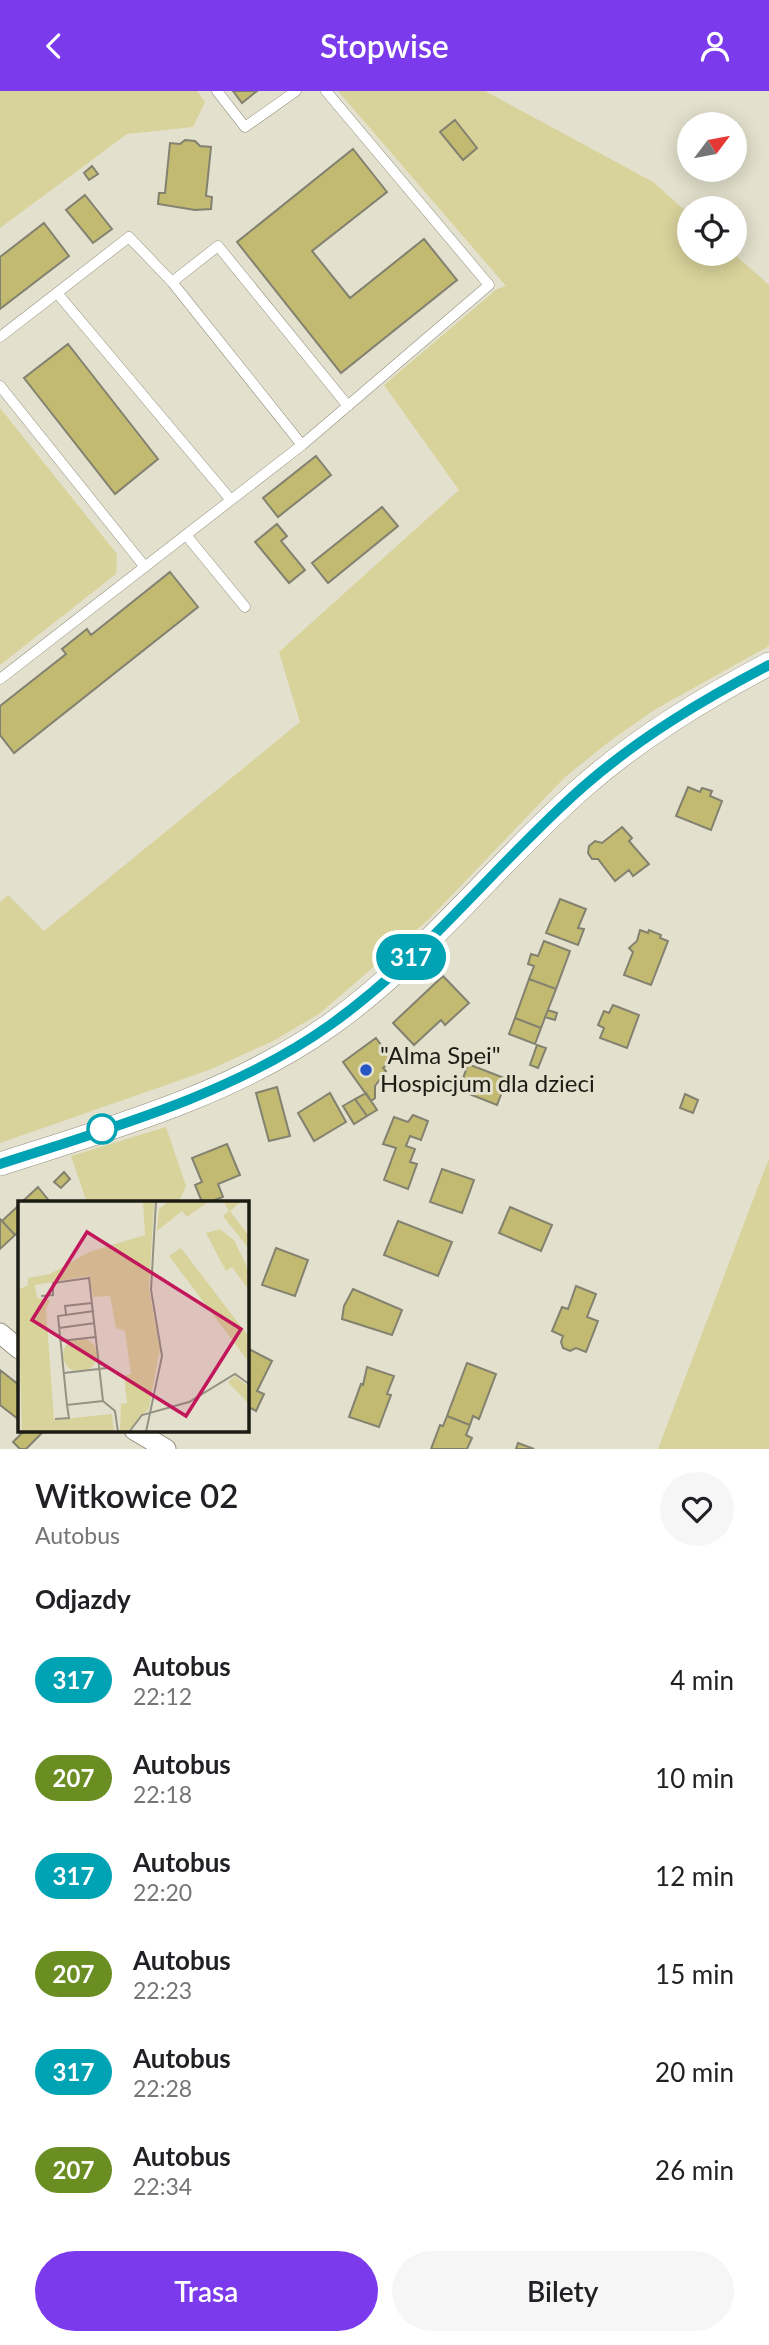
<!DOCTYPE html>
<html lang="pl">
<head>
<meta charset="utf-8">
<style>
	body { margin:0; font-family:Lato,sans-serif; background:#f6f6f6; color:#202124; height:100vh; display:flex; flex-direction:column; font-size:26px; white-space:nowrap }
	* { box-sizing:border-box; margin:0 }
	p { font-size:23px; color:#757577 }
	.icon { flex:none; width:38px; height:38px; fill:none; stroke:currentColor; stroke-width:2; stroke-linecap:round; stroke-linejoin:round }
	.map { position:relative; height:1358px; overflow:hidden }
	.drawer { display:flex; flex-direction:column; background:#fff; flex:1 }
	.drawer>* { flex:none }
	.badge { padding:0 14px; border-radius:23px; font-size:24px; line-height:46px }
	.needle { width:46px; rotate:58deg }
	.fabs { position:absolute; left:677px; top:21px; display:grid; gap:14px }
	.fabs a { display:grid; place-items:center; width:70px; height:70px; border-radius:50%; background:#fff; box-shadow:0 4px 18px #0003; font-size:35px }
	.map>.badge { position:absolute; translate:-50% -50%; box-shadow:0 0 0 4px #fff }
	h2 { padding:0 35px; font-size:26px; line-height:63px }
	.round { display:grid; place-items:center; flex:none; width:74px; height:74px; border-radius:37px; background:#f6f6f6 }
	.headline { display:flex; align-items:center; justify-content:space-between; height:119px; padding:0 35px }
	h1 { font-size:33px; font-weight:600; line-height:52px }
	.cta { display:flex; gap:14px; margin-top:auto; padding:14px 35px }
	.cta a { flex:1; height:80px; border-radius:42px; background:#7c3aed; color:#fff; font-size:28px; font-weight:600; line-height:80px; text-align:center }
	.cta a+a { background:#f6f6f6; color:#202124 }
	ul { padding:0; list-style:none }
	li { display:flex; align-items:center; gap:21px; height:98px; padding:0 35px }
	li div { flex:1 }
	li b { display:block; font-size:26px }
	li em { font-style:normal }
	li .badge { min-width:77px; font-weight:700; text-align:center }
	header { display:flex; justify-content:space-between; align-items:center; height:91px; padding:0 35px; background:#7c3aed; color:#fff; font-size:32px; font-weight:600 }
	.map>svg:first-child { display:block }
	.green { fill:#d8d29b }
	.building { fill:#c2ba71; stroke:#83816f; stroke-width:2 }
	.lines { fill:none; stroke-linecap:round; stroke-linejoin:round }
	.service-casing { stroke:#93917f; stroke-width:11 }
	.minor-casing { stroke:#93917f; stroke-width:21 }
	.tertiary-casing { stroke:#93917f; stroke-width:24 }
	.service { stroke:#fff; stroke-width:10 }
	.minor { stroke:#fff; stroke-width:19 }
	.tertiary { stroke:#fff; stroke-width:23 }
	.line-casing { stroke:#fff; stroke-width:16 }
	.line { stroke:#00a3b4; stroke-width:10 }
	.poi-dot { fill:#2757c5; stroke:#e3e1cd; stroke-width:2.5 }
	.stop-dot { fill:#fff; stroke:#00a3b4; stroke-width:3.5 }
	.labels { text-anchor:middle; stroke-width:6; stroke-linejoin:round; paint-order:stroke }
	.poi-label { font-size:24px; fill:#1c1b14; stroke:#e3e1cd; text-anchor:start }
	.inset-road { fill:none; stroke:#939283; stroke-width:2 }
	.view { fill:#c2185b; fill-opacity:0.15; stroke:#c2185b; stroke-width:3.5 }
	.inset-edge { fill:none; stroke:#1c1b14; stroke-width:3.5 }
</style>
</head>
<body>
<header><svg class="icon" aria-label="back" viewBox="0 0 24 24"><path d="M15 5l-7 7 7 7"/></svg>Stopwise<svg class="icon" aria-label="person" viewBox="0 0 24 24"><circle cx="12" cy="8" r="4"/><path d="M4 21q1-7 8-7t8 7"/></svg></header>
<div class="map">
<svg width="769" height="1358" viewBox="0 0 769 1358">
	<rect width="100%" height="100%" fill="#e3e1cd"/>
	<path class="green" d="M0,0H197L205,11L193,36L127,43L0,137Z
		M338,0H485L653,91L689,123L690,163H734L769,194V555L654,619L610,650L565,686L427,830L319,923L273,950L209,979L0,1052V811L8,804L44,840L300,631L279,561L459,399L384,294L497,198L506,195Z
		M0,317L117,463L116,483L0,574Z
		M166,1036L186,1095L179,1111H88L86,1109L71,1065Z
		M769,1068V1358H658L761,1088Z"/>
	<path class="building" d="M233,0H257L242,12Z
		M455,29L477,57L463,69L440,41Z
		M185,49L195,50L200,55L211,56L206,105L212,106L211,118L195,119L158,113L159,102H165L170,52L180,53Z
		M353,58L387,101L312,160L350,207L424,148L457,189L341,282L237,151Z
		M92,75L98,83L89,89L84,82Z
		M85,104L112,138L93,152L66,119Z
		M44,132L69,165L0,218V166Z
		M68,253L158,368L115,403L24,287Z
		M316,365L331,384L278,426L263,407Z
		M382,416L398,435L328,492L312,472Z
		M277,433L287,445L281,450L305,479L289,492L255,451Z
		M170,481L198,516L14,662L0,644V615L66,563L62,558L87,538L91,544Z
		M688,696L700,701L702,697L712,700L710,705L722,710L711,739L676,725Z
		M622,736L632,747L629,750L649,773L633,785L629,779L615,790L598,768H592L588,762L589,755L595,750L602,752Z
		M560,808L586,818L578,837L584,838L578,854L546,842Z
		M640,839L648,842L649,839L661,844L660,847L668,850L651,894L624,884L633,861L629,857L637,850Z
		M544,850L570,860L556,898L529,888L534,875L528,873L531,863L538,865Z
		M443,885L469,912L445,934L441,929L414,954L393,932Z
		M529,888L556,898L541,937L515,927Z
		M613,914L639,924L627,957L600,947L604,937L598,934L604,920L609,922Z
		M548,919L557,922L555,929L545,926Z
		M515,927L541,937L535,953L509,943Z
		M376,947L393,970L383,977L386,980L375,995V1007L371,1010L343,971Z
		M537,954L546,957L538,977L530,974Z
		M468,973L507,988L497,1014L459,999Z
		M277,996L290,1045L269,1050L256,1002Z
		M330,1002L346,1031L314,1050L298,1022Z
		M366,1002L377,1019L367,1025L355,1008Z
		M685,1003L698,1009L693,1022L680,1017Z
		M355,1008L367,1025L354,1033L343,1015Z
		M413,1024L428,1030L421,1049L410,1045L406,1055L415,1058L410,1071L417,1073L408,1098L384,1089L396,1057L383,1053L394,1026L408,1031Z
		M227,1053L240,1084L218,1093L223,1106L209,1111H202L195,1094L202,1091L192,1067Z
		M442,1078L474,1089L462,1122L430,1111Z
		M64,1081L70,1088L61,1097L54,1091Z
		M38,1096L50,1111H22Z
		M19,1114V1140L15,1144L2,1130Z
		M510,1116L552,1134L541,1160L499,1142Z
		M0,1128L15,1144L0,1158Z
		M398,1130L452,1151L438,1185L384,1164Z
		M276,1157L308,1169L295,1205L262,1194Z
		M576,1195L596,1203L587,1226L598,1230L586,1261L576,1257L570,1260L563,1257L561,1251L563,1245L552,1240L562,1216L568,1218Z
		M353,1198L402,1219L392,1244L342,1228L344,1215Z
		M247,1257L272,1270L257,1300L264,1303L256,1320L247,1315Z
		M467,1272L496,1283L479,1328L473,1325L470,1334L447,1325Z
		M367,1276L394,1285L387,1303L391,1304L379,1336L349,1326L361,1293L363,1294Z
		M0,1279L19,1294L18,1328L0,1314Z
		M447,1325L470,1334L466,1344L472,1347L467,1358H431L440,1334L443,1335Z
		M25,1339H40L43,1341L26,1358H20L13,1351Z
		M518,1352L534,1358H516Z"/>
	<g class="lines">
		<defs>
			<path id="service" d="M217,0L245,36L296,0
				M172,191L218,155L348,315
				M57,202L231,409
				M0,246L129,146L172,191L302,354
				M0,295L145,476
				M186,444L245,516
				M0,588L302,354L489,194L326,0"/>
			<path id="minor" d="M0,1242L19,1258
				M134,1339L166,1358"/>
			<path id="tertiary" d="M0,1073C112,1037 233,1003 330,934C426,866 496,772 584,695C640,646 703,608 769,573"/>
		</defs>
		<use href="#service" class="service-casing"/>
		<use href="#minor" class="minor-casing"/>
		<use href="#tertiary" class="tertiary-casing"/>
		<use href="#service" class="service"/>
		<use href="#minor" class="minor"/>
		<use href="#tertiary" class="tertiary"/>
	</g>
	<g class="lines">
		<defs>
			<path id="line" d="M0,1073C111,1037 235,1002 330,934C426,866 496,772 584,695C640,646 704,608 769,574"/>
		</defs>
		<use href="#line" class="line-casing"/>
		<use href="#line" class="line"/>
	</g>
	<circle class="poi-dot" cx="366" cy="979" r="7"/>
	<circle class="stop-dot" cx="102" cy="1038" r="14"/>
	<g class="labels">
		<g class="poi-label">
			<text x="380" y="973">"Alma Spei"<tspan x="380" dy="28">Hospicjum dla dzieci</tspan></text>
		</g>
	</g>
	<g transform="translate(18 1110)">
		<rect width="231" height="231" fill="#e3e1cd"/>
		<path d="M125,0H136L131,88L142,148L131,207L109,231H102L103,203L109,202L106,175L113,173L107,130L98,127L92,95L75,96L71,75L17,84L19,97L32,99L28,108L36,219L94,213L96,231H4L0,89L10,84V77L32,73L71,51L127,34ZM151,0H191L169,16L164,10L139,30L141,8ZM224,0L212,10L231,35V48L205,15L211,10L206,1ZM202,28L216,39L231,70V89L214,66L208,70L188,32ZM163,47L231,136L230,160L151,55ZM45 154a17 17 0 1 1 34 0a17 17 0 1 1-34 0ZM217,175L231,186V203L210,181Z" fill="#d8d29b"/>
		<path class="inset-road" d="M23,95L35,94V82L71,77L85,200L97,210L100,231M76,110L40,115L49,204L85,200M48,113L47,105L74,102M41,127L77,122M42,140L78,136M46,172L89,167M37,218L51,217L49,204M111,231L124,214L171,201L217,173L231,183M128,231L144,155L133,89L138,0"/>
		<path class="view" d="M69,31L223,128L168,215L14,119Z"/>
		<rect width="231" height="231" class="inset-edge"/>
	</g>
</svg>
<div class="fabs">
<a><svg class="needle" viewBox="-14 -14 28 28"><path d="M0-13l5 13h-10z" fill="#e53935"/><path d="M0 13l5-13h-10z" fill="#757577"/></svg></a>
<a><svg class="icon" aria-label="locate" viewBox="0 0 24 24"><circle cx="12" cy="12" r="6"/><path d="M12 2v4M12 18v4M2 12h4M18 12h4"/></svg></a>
</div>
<b class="badge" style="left:411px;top:866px;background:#00a3b4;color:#fff">317</b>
</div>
<section class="drawer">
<div class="headline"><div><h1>Witkowice 02</h1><p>Autobus</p></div><a class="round"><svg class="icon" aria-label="heart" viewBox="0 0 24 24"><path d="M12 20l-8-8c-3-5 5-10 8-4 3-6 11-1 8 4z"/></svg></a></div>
<h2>Odjazdy</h2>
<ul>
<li><span class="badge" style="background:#00a3b4;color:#fff">317</span><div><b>Autobus</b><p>22:12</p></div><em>4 min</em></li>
<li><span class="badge" style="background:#6b8e23;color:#fff">207</span><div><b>Autobus</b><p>22:18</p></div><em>10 min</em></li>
<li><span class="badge" style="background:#00a3b4;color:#fff">317</span><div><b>Autobus</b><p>22:20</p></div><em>12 min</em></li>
<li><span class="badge" style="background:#6b8e23;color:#fff">207</span><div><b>Autobus</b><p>22:23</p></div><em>15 min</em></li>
<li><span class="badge" style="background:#00a3b4;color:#fff">317</span><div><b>Autobus</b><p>22:28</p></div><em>20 min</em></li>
<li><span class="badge" style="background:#6b8e23;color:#fff">207</span><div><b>Autobus</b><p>22:34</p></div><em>26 min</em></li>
</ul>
<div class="cta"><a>Trasa</a><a>Bilety</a></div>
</section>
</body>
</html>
